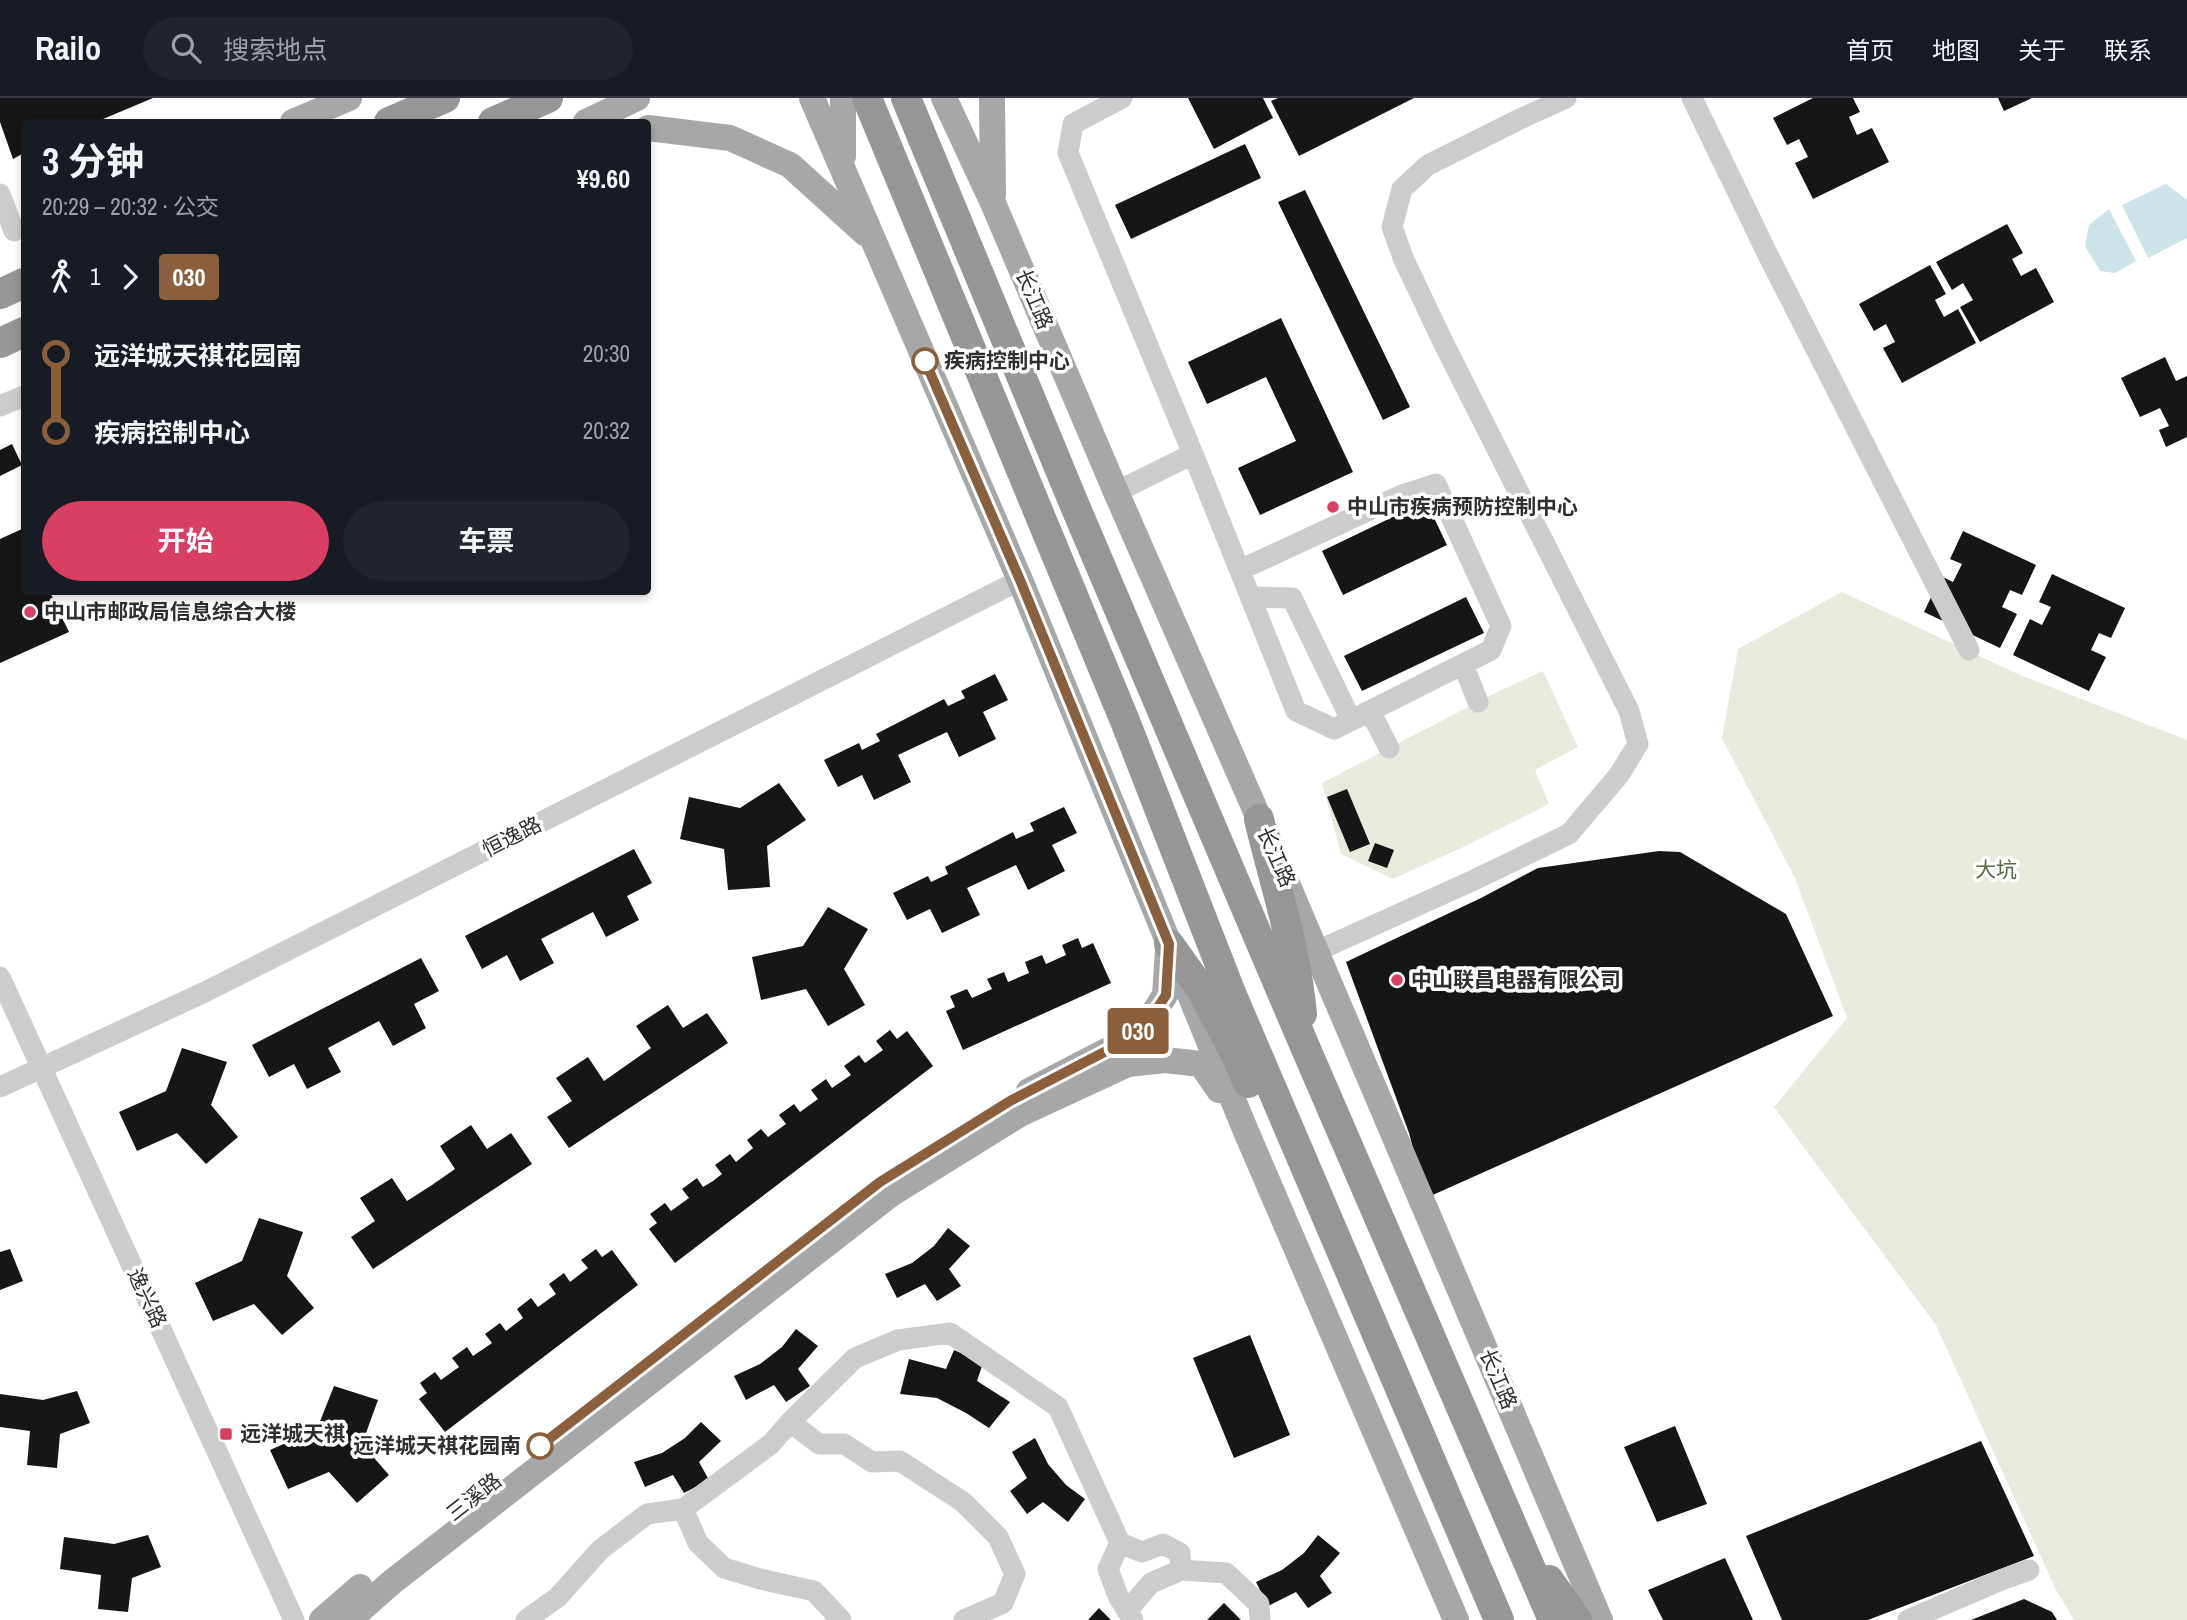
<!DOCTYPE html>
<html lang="zh">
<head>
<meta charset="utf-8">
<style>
	body { margin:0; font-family:"Archivo Narrow","Noto Sans SC",sans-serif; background:#20242c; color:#f1f3f6; height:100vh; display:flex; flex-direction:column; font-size:26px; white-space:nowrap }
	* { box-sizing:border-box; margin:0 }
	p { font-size:23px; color:#9ea1a6 }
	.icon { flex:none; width:38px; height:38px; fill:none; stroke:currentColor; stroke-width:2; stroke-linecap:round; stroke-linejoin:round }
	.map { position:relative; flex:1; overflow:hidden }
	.sheet { position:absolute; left:21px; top:21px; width:630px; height:476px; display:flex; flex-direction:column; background:#171b24; border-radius:7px; box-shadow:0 4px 10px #0003 }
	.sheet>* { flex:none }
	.badge { padding:0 14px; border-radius:5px; font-size:24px; line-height:46px }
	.map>.badge { position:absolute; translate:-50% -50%; box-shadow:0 0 0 4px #fff }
	.legs { display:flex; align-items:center; gap:10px; height:77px; padding:0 21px; font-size:23px }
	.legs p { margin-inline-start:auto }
	.headline { display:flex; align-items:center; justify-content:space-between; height:119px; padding:0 21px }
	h1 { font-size:38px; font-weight:700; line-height:52px }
	.cta { display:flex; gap:14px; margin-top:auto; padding:14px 21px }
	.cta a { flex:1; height:80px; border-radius:42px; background:#d83f62; color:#fff; font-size:28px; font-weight:700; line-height:80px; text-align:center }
	.cta a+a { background:#20242c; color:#f1f3f6 }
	ul { padding:0 21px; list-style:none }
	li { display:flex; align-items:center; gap:24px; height:77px; font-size:26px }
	li i { display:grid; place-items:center; width:10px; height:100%; margin:0 9px; background:currentColor }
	li i::after { content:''; width:18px; height:18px; margin:-9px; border:5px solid; border-radius:50%; background:#171b24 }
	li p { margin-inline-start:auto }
	li:first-child i { background:linear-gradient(#0000 50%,currentColor 0) }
	li:last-child i { background:linear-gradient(currentColor 50%,#0000 0) }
	header { display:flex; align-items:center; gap:42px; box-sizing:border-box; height:98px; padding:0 35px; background:#171b24; border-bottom:2px solid #363941 }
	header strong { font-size:33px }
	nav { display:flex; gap:38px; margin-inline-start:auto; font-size:24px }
	.search { width:490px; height:63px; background:#20242c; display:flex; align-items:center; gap:18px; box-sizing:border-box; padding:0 24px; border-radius:38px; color:#9ea1a6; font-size:26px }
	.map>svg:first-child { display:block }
	.green { fill:#e7ebde }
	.water { fill:#cce3e9 }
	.building { fill:#161616 }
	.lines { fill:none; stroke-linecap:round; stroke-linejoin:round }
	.minor { stroke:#ccc; stroke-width:21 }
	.major { stroke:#a7a7a7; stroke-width:26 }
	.highway { stroke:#969696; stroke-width:30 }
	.line-1-casing { stroke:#fff; stroke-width:16 }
	.line-1 { stroke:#8b5e3c; stroke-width:10 }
	.stop-1-dot { fill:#fff; stroke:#8b5e3c; stroke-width:3.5 }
	.poi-dot { fill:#d83f62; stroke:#fff; stroke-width:2.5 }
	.labels { text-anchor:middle; stroke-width:7; stroke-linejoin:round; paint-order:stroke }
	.street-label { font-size:21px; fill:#2f2f2f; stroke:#fff }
	.stop-label { font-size:21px; font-weight:bold; fill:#2f2f2f; stroke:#fff; text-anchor:start }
	.poi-label { font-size:21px; font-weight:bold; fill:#2f2f2f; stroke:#fff; text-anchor:start }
	.park-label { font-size:21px; fill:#59683f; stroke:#fff }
</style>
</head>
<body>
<header>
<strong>Railo</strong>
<div class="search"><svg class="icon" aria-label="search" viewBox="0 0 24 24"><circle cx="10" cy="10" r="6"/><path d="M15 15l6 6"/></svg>搜索地点</div>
<nav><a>首页</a><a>地图</a><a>关于</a><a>联系</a></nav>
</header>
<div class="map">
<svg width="2187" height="1522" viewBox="0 0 2187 1522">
	<rect width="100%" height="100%" fill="#fff"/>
	<path class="green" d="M1842,494L2020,577L2187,642V1522H2074L2056,1492L1936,1227L1774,1009L1847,920L1795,780L1722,640L1738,551Z
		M1543,573L1578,649L1535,672L1549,706L1461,750L1393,781L1341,756L1322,685L1497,594Z"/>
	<path class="water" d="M2166,86L2187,102V140L2148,160L2122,107Z
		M2109,111L2136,163L2115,175L2100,173L2085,148L2089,127Z"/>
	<path class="building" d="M0,0H153L96,24H24V55L13,61L0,24Z
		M1188,0H1263L1273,20L1214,51Z
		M1278,0H1414L1299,58L1271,3Z
		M1813,0H1853L1860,14L1849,19L1857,37L1872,30L1889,64L1813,101L1795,65L1808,59L1799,41L1787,47L1773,20Z
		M1998,0H2032L2004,13Z
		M1245,46L1261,80L1131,141L1115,107Z
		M1305,92L1410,309L1383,322L1278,104Z
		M2007,126L2023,155L2012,161L2021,178L2036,170L2054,204L1980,244L1960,209L1973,202L1963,185L1952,192L1936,164Z
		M1930,167L1946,196L1935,202L1944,219L1958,211L1976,245L1902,285L1883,250L1895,244L1886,226L1874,233L1859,206Z
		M1281,220L1353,374L1260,417L1238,370L1296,343L1266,279L1207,306L1188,264Z
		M2165,259L2176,283L2187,278V339L2166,349L2159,332L2169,328L2160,310L2140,319L2121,280Z
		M12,346L22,367L0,378V352Z
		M1426,403L1447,447L1343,497L1322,453Z
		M22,431L24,437V494H50L69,534L0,565V441Z
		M1963,433L2036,467L2022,497L2010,492L2002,509L2017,516L2000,550L1924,514L1941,478L1953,484L1962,466L1950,461Z
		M2052,476L2125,510L2111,540L2099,535L2091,552L2106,559L2089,593L2013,557L2030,521L2042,527L2051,509L2039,504Z
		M1466,499L1484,535L1362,593L1344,558Z
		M995,576L1008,602L983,614L996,641L959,659L947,634L898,657L911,684L874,702L862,677L838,689L824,662L859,645L862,652L880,643L876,636L944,601L948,608L965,600L961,593Z
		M779,685L806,722L767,748L770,789L728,792L724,751L680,741L689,699L740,710Z
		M1347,691L1370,746L1350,754L1327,699Z
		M1064,709L1077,735L1052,747L1065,773L1028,792L1016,767L967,790L980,817L942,835L930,811L907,822L893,795L928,778L931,784L948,776L945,769L1013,734L1016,741L1034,733L1030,725Z
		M1375,745L1394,752L1387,770L1368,763Z
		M634,751L652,785L627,798L639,822L606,839L593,814L541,841L554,865L520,883L507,857L482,871L465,838Z
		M1659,753L1680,754L1786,816L1833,918L1426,1100L1409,1035L1346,864L1481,800L1538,770Z
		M828,809L868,831L844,871L865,907L828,928L806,891L761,902L752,859L803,848Z
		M1078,840L1082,850L1093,845L1111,885L963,952L946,913L955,909L950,898L967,891L972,900L992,891L987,881L1004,874L1008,884L1029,875L1025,864L1042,857L1046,866L1066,857L1062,847Z
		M421,860L439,893L414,906L426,930L393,948L379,923L328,950L341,974L307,991L294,966L269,979L252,947Z
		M668,907L683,930L707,915L728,945L569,1050L547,1019L572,1003L556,980L588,959L604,983L651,950L636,928Z
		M890,932L897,941L907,933L933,968L675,1165L649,1131L657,1125L650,1116L665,1105L671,1113L689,1100L682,1091L697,1080L703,1089L713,1083L722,1076L715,1067L730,1056L736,1064L753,1050L747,1042L761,1031L768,1039L786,1026L779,1017L794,1006L800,1014L818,1001L811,992L826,981L832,990L851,977L844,968L859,957L865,965L883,952L876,943Z
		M182,950L227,964L211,1007L238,1039L206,1066L177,1035L137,1053L119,1014L166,993Z
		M471,1027L487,1051L511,1035L532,1066L373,1171L351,1139L375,1123L360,1100L392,1080L407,1103L432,1087L455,1071L440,1048Z
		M259,1120L303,1134L287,1178L314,1210L282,1237L254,1206L213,1223L195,1185L242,1163Z
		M948,1130L970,1148L949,1171L961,1188L937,1203L925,1186L897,1200L885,1176L912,1165L934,1148Z
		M10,1151L23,1183L0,1192V1154Z
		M596,1151L602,1159L612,1152L638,1187L445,1334L419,1301L427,1295L420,1285L435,1274L441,1282L459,1269L452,1260L467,1249L473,1258L492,1245L485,1236L500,1225L506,1233L523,1220L517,1211L531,1200L538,1209L556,1196L549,1186L564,1175L570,1184L588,1170L581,1162Z
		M796,1231L818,1248L798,1271L810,1288L786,1304L774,1287L746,1302L734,1278L760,1266L782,1249Z
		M1250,1237L1290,1337L1234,1360L1193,1260Z
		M954,1252L983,1265L977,1283L1010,1304L989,1330L966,1315L937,1300L900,1296L909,1261L946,1271Z
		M334,1288L378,1302L362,1346L389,1377L357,1405L329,1374L288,1391L270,1352L317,1331Z
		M77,1293L90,1325L60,1336L57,1370L27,1367L30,1333L0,1329V1296L43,1302Z
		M701,1324L721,1343L699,1364L709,1382L684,1395L673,1377L645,1389L634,1364L662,1355L685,1340Z
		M1675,1328L1707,1406L1657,1424L1624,1349Z
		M1035,1340L1048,1366L1066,1387L1085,1401L1068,1424L1043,1404L1027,1416L1010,1393L1027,1380L1012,1354Z
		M1981,1343L2034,1458L1868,1522H1782L1746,1438Z
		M148,1437L161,1469L132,1480L128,1514L98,1511L101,1477L60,1471L64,1439L114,1446Z
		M1318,1437L1340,1455L1320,1478L1332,1495L1308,1510L1296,1494L1268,1508L1256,1484L1282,1472L1304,1455Z
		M1725,1460L1753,1522H1663L1648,1492Z
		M2024,1501L2052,1514L2057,1522H1971Z
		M1224,1505L1241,1522H1207Z
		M1099,1510L1111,1522H1088Z"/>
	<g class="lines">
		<path class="minor" d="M1692,0L1768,157L1969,552
			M0,96L14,133
			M0,308L24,298
			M1193,356L1296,613L1334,631L1491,552L1501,528L1436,386L1402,397L1240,472
			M1116,394L1193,356L1068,55L1073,26L1122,0
			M1251,499L1292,500L1351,622
			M1463,566L1478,604
			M1370,613L1389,650
			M1317,853L1474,782L1569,736L1619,677L1638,646L1629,613L1444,246L1404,162L1392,129L1402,91L1428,67L1522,20L1566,0
			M0,879L294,1522
			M0,989L207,893L1020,482
			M790,1324L819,1346H844L872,1364L900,1363L963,1404L998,1439L1015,1476L1003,1505L964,1522
			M683,1411L698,1445L724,1470L760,1481L814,1493L841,1522
			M1120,1445L1142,1454L1163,1446L1180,1455L1181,1472
			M1127,1513L1151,1485L1181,1472L1226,1475L1259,1506L1260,1522
			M526,1522L558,1499L600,1452L647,1416L683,1411L771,1346L790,1324L855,1260L898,1242L950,1235L1058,1309L1120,1445L1108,1471L1118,1498L1133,1522
			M1908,1522L2001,1482L2029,1472"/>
		<path class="major" d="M812,0L1020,482L1245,1031L1456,1522
			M944,0L993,105L1116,394L1268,741
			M992,0L993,96
			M293,24L349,0
			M586,24L637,0
			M648,30L730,40L790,67L865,135
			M843,58V0
			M1283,776L1600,1522
			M1029,993L1114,949L1145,929L1165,897L1168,851
			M322,1522L360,1489
			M349,1522L392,1484L891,1096L1020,1016L1128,966L1165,962L1201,966L1219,992"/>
		<path class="highway" d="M867,0L1125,623L1231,895L1499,1522
			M906,0L1075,408L1306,951L1553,1522
			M389,24L445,0
			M493,24L548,0
			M0,196L24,185
			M0,245L24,234
			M1259,721C1274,785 1296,849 1302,916
			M1169,846L1201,891L1237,959L1248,985
			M1549,1482L1577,1522"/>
	</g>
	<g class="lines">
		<defs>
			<path id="line-1" d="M540,1348L880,1084L1010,1003L1114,949L1145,929L1166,897L1169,846L1020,482L925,263"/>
		</defs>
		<use href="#line-1" class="line-1-casing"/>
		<use href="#line-1" class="line-1"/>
	</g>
	<g class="stop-1-dot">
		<circle cx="925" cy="263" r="12"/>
		<circle cx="540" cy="1348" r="12"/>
	</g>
	<g class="poi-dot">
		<circle cx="1333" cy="409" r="7"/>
		<circle cx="30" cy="514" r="7"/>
		<circle cx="1397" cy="882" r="7"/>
		<rect x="219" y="1329" width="14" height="14" rx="3.5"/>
	</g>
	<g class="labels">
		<g class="street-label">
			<text transform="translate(1034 201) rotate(67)" y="7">长江路</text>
			<text transform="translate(512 739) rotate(-27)" y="7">恒逸路</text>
			<text transform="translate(1276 759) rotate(66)" y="7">长江路</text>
			<text transform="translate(147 1200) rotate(65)" y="7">逸兴路</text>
			<text transform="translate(1498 1281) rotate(67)" y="7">长江路</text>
			<text transform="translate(474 1399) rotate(-38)" y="7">三溪路</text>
		</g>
		<g class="stop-label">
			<text x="944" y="270">疾病控制中心</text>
			<text x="521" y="1355" text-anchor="end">远洋城天祺花园南</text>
		</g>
		<g class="poi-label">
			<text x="1347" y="416">中山市疾病预防控制中心</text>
			<text x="44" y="521">中山市邮政局信息综合大楼</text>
			<text x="1411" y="889">中山联昌电器有限公司</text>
			<text x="240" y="1343">远洋城天祺</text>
		</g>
		<g class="park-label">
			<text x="1996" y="779">大坑</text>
		</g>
	</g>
</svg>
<b class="badge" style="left:1138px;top:933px;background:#8b5e3c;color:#fff">030</b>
<section class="sheet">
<div class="headline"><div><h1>3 分钟</h1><p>20:29 – 20:32 · 公交</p></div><b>¥9.60</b></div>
<div class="legs"><svg class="icon" aria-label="walk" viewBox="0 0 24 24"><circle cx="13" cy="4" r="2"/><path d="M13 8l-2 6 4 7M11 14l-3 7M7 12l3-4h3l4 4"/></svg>1<svg class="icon" aria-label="forward" viewBox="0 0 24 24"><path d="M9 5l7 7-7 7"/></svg><b class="badge" style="background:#8b5e3c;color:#fff">030</b></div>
<ul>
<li><i style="color:#8b5e3c"></i><b>远洋城天祺花园南</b><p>20:30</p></li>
<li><i style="color:#8b5e3c"></i><b>疾病控制中心</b><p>20:32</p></li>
</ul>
<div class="cta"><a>开始</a><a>车票</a></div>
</section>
</div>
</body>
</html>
